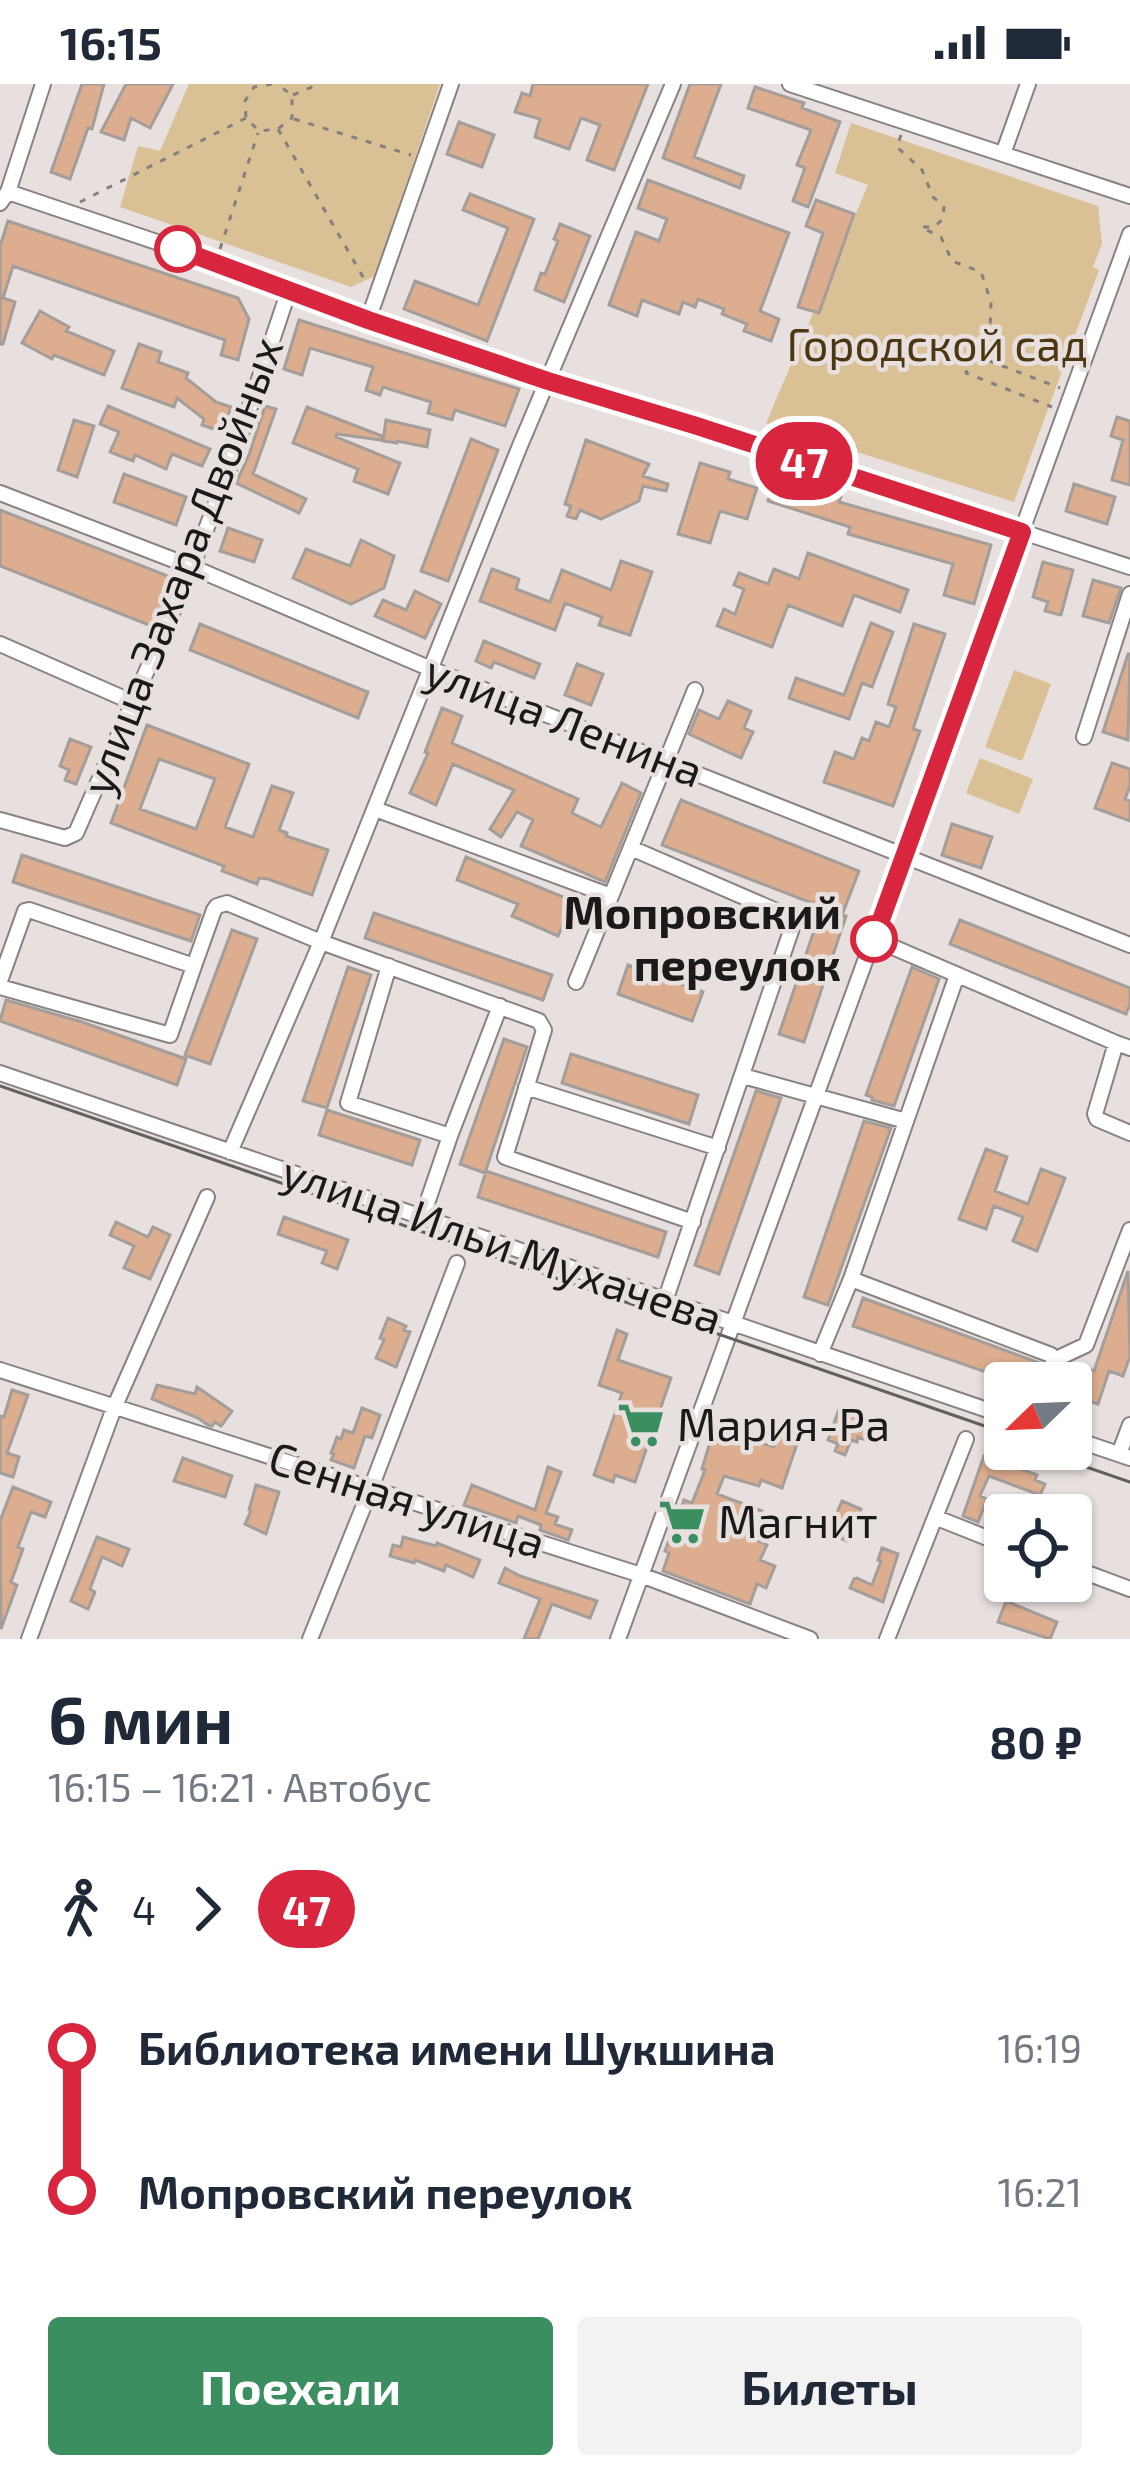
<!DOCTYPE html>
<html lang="ru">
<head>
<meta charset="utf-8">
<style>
	body { margin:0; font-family:"Exo 2",sans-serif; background:#f2f2f3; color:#1f2937; height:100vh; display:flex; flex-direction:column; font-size:45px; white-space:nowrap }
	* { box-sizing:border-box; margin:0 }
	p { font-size:39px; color:#747a83 }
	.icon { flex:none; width:66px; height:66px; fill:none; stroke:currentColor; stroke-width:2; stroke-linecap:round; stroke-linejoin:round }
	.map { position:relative; height:1555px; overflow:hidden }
	.details { display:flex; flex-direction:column; background:#fff; flex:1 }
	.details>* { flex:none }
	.badge { padding:0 24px; border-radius:39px; font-size:42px; line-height:78px }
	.needle { width:78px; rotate:247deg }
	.fabs { position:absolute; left:984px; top:1278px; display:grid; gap:24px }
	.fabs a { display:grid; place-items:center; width:108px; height:108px; border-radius:12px; background:#fff; box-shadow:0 3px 9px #0004; font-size:60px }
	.map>.badge { position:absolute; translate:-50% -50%; box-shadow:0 0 0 6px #fff }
	.legs { display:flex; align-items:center; gap:18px; height:132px; padding:0 48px; font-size:39px }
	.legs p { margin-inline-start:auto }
	.head { display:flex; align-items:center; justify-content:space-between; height:204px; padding:0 48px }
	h1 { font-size:66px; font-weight:700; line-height:90px }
	.action { display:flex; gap:24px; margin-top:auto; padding:24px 48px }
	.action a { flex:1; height:138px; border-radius:12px; background:#3b8e60; color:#fff; font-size:48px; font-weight:700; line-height:138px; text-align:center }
	.action a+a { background:#f2f2f3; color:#1f2937 }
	ul { padding:0 48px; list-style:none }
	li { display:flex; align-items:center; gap:42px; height:144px; font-size:45px }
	li i { display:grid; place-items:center; width:18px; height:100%; margin:0 15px; background:currentColor }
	li i::after { content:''; width:30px; height:30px; margin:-15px; border:9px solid; border-radius:50%; background:#fff }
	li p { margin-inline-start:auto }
	li:first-child i { background:linear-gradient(#0000 50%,currentColor 0) }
	li:last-child i { background:linear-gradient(currentColor 50%,#0000 0) }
	.status { display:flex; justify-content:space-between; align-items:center; height:84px; padding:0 60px; background:#fff; direction:ltr }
	.status svg { height:33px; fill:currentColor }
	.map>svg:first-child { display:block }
	.green { fill:#dac095 }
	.building { fill:#dcad8e; stroke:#a49e9b; stroke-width:3; fill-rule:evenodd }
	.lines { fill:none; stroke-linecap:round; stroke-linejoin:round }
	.minor-casing { stroke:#898281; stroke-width:18 }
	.path { stroke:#84807e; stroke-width:3; stroke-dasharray:6 9; stroke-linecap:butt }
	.minor { stroke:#fff; stroke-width:14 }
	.tram { stroke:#64605f; stroke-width:3 }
	.line-1-casing { stroke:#fff; stroke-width:27 }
	.line-1 { stroke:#d7263d; stroke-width:18 }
	.stop-1-dot { fill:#fff; stroke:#d7263d; stroke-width:6 }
	.labels { text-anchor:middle; stroke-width:9; stroke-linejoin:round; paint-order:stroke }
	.park-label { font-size:45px; fill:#4b3711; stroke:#e7e0de }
	.street-label { font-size:45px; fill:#1c1a19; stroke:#e7e0de }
	.stop-label { font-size:45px; font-weight:bold; fill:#1c1a19; stroke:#e7e0de; text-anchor:end }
	.poi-label { font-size:45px; fill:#1c1a19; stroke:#e7e0de; text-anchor:start }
</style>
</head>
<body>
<div class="status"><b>16:15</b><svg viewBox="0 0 49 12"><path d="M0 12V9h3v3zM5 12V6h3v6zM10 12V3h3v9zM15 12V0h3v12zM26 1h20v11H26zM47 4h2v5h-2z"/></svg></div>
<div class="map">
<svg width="1130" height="1555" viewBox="0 0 1130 1555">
	<rect width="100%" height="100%" fill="#e7e0de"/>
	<path class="green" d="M189,0H440L375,192L351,203L120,123L138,62L160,67Z
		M851,39L1098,122L1102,160L1093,183L1099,186L1014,418L766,339L868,101L835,89Z
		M1014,586L1051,600L1022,677L985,663Z
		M980,674L1033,695L1019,730L966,709Z"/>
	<path class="building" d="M82,0H104L92,45L88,44L70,95L51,88Z
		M126,0H173L150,44L131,34L124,56L101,48Z
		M533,0H648L614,86L587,76L600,41L581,34L569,65L535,53L540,35L515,28L522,9L530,12Z
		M690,0H721L694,73L744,92L740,104L663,74Z
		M755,3L804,19L802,24L840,38L808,123L793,117L805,84L797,81L811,46L748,24Z
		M459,38L494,51L482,83L447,70Z
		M648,96L789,149L760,227L779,235L771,257L744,247L747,240L722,230L724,225L698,215L695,223L683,218L679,230L642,216L637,232L609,221L636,148L659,157L667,135L638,124Z
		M470,110L534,135L487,257L404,225L415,197L478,221L508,144L463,126Z
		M816,116L854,130L819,229L798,223L823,149L806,142Z
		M8,137L238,214L249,235L238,276L221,271L225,256L13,182L3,214L15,218L3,260H0V162Z
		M560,140L590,152L564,218L535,206L541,189L545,190L558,157L554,155Z
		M40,227L69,243L66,247L114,267L104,291L54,271L52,275L22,259Z
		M299,236L519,305L505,342L455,326L452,336L428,329L431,318L383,303L380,311L366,306L373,283L310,264L302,291L284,285Z
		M139,260L161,268L158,278L188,289L186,294L216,318L231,323L223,348L202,341L204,335L177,314L174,323L122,304Z
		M108,322L210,365L202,382L172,370L166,385L135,371L133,377L110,368L119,348L100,340Z
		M265,322L276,325L253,390L306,415L299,429L236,399L249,371Z
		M307,323L382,352L381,356L337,350L336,353L400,379L388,410L354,397L358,385L293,359Z
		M1117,333L1130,337V401L1112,396L1123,356L1111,352Z
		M74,336L94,342L77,393L58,386Z
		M386,336L430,346L427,363L397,357V359L383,357Z
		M471,355L498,366L448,497L421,487Z
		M586,356L649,380L643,392L668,400L666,407L643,402L639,417L601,435L580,426L576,435L567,432L571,422L565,420Z
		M700,379L730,388L728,395L757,404L747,435L720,427L710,459L678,450Z
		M124,390L186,413L176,441L114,418Z
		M776,392L841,413L839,418L991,461L974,520L944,511L953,480L848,450L850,443L768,417Z
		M1074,400L1115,413L1107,440L1066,427Z
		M0,426L173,494L154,543L0,482Z
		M228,444L262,456L254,478L220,467Z
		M361,456L394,472L384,504L351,520L293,494L306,465L350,482Z
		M808,469L908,506L900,528L854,511L842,542L788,521L772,563L717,542L724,525L735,530L744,505L734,501L739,489L768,500L774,485L799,495Z
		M621,477L652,488L630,551L599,541L602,533L565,519L555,546L480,517L492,485L519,495L516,505L550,518L562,486L611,506Z
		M1043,478L1073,486L1061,531L1045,527L1048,518L1033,513Z
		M1093,496L1121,504L1109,539L1083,532Z
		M415,507L441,520L425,554L375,532L383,516L406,526Z
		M871,539L893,548L872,603L862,599L849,635L789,614L796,594L844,611Z
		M200,540L368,608L358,634L190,566Z
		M914,540L945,550L913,645L920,647L893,722L824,698L835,668L854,675L862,654L869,657L876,638L889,643L896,623L888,620Z
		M484,557L540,580L534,594L494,578L491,584L476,577Z
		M1128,570H1130L1128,656L1103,648Z
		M577,580L603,590L591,621L565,611Z
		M728,617L751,627L744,644L753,648L741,674L689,650L699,626L719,635Z
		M442,624L462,632L452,659L578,715L572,729L601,743L622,699L641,709L605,798L521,762L533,736L517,728L501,753L490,745L514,706L453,680L436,721L410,709L428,669L425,668Z
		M147,641L249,680L225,743L253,753L272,702L293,709L279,746L287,749L286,752L328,766L312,811L268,795L259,794L257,800L222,787L224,782L111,739ZM159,675L215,695L196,745L140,725Z
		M70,655L91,663L76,700L65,696L69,686L60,682Z
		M1112,679L1130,685V702L1125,715L1130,717V737L1095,724Z
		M681,716L859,787L842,831L846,832L804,958L779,950L822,823L662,761Z
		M952,740L992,753L981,784L942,771Z
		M22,771L200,831L191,857L13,798Z
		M466,773L573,817L558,852L512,832L518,820L457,796Z
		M374,829L552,891L543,916L365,854Z
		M960,836L1130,904V920L1126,930L950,860Z
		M232,846L257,855L210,980L185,971Z
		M628,881L703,908L692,937L618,910Z
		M348,883L371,891L327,1024L303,1017Z
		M912,883L939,895L894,1022L872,1016V1013L866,1011Z
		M6,916L82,938L186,975L177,1001L0,937Z
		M504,955L527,963L485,1089L460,1080Z
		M571,970L698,1011L689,1040L562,999Z
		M756,1007L781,1014L719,1190L695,1181Z
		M327,1026L420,1056L412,1081L319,1051Z
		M864,1037L891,1044L828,1221L804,1213Z
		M986,1065L1007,1073L995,1107L1028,1120L1041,1085L1065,1094L1037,1167L1013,1157L1023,1133L994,1122L986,1145L959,1135Z
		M486,1087L666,1148L658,1173L478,1113Z
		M284,1133L348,1156L337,1185L322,1179L327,1167L278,1150Z
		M116,1138L148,1153L153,1143L170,1151L150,1195L124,1184L134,1162L110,1151Z
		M1128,1187L1130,1272L1123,1292L1109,1287L1098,1320L1071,1311V1299H1065L1071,1280L1094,1287Z
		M863,1214L1042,1280L1036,1299H1018L853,1242Z
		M388,1234L406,1242L404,1246L410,1248L396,1283L376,1274L384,1256L380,1254Z
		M617,1246L627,1250L618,1276L671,1294L635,1398L615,1391L613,1398L594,1391L622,1309L599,1301Z
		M157,1301L195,1310L197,1303L232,1327L221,1342L215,1338L212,1342L208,1341L198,1334L152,1315Z
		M12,1306L28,1311L7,1369L19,1373L13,1393L0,1389V1332L4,1333Z
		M362,1324L380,1331L372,1354L365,1352L354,1384L331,1376L334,1370L331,1369L337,1353L341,1355L344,1346L353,1349Z
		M839,1325L884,1339L877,1360L858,1353L857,1358L851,1356L845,1371L835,1367L838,1360L828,1356Z
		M781,1340L792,1344L788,1354L798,1357L782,1404L761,1396L759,1402L724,1392L717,1410L762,1427L752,1454L767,1461L760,1476L775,1482L766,1504L757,1500L750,1520L663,1487L669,1469L665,1467L684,1416L692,1419L705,1386L702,1385L714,1345L774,1363Z
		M984,1372L1037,1391L1035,1396L1045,1400L1040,1411L989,1392L980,1412L987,1415L978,1438L963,1432Z
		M183,1374L232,1392L225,1413L174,1397Z
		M548,1383L561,1388L546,1429L558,1433L555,1440L572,1446L568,1456L540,1446L541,1441L518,1432L516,1439L464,1421L472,1401L535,1426Z
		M256,1401L279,1408L266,1450L245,1440L251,1427L249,1426Z
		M13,1403L51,1418L45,1433L31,1428L18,1463L23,1465L11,1498L17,1501L1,1545L0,1437Z
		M842,1417L861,1425L847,1457L828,1449Z
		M97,1453L129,1465L122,1482L102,1473L90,1505L95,1508L88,1525L71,1517Z
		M403,1453L436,1462L437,1459L480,1476L473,1493L446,1481L444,1487L415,1476L414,1479L390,1472L393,1461L401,1463Z
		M882,1464L898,1470L883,1518L850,1504L854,1495L857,1494L872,1501L881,1477L878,1476Z
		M505,1484L520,1492L597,1517L590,1534L552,1520L538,1555H524L540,1515L499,1499Z
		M1006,1517L1057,1538L1050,1555L998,1538Z"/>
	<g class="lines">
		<defs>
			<path id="minor" d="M790,0L1130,112
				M1003,70L1028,0
				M8,108L216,178L368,236L548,297L697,342L1130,483
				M0,119L8,108L43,0
				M368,236L451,0
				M0,409L192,483L431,585L1130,861
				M0,560L132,618
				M1084,653L1130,510
				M375,725L611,812
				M0,736L65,754L76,749L192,483L232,376L289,206
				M631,764L795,835L665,1217
				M874,855L1116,959
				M389,882L348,1019L450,1052
				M0,897L25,827L29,826L194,882L214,826L217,822L227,819L321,858L539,937L544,946L505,1073L693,1138
				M576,898L695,606
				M0,903L170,951L194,882
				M1130,964L1116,959L1095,1030L1097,1035L1130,1049
				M0,989L1005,1332
				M743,992L906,1037
				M526,1003L718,1064
				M230,1068L321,858L519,364L673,0
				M422,1134L450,1052L500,922
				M851,1195L1051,1271L1054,1280L1049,1299
				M820,1270L851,1195L957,891
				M1054,1276L1086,1261L1130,1146
				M0,1286L641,1491L810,1555
				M1071,1354L1130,1374
				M1119,1370L1130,1341
				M937,1434L1005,1461
				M1071,1483L1130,1505
				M29,1555L114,1324L207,1113
				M310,1555L371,1404L457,1179
				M618,1555L1130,150
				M887,1555L966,1355"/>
		</defs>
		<use href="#minor" class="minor-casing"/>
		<path class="path" d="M272,0L254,3L245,17L246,34L259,47L278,45L292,34V12L278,0
			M293,11L319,0
			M294,35L411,71
			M278,45L367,200
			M901,51L897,63L922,86L933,113L944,122L943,135L934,143H921L941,153L952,177L981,188L991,218L990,248L972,270L966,289L1052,323
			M80,118L246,34
			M220,165L258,49
			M974,271L1060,304"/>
		<use href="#minor" class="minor"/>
		<path class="tram" d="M0,1002L1005,1349
			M1034,1365L1130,1398"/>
	</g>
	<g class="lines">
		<defs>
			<path id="line-1" d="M178,165L368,236L548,297L697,342L1022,448L874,855"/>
		</defs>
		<use href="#line-1" class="line-1-casing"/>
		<use href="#line-1" class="line-1"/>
	</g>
	<defs>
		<symbol id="supermarket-bare" viewBox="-9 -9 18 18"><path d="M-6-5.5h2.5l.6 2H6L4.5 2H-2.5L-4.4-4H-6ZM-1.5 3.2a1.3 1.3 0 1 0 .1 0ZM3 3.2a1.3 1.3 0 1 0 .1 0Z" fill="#3b8e60" stroke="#e7e0de" stroke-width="2.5" paint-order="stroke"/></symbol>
	</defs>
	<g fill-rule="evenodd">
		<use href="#supermarket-bare" x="608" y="1308" width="66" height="66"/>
		<use href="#supermarket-bare" x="649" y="1405" width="66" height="66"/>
	</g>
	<g class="stop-1-dot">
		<circle cx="178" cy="165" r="21"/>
		<circle cx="874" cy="855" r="21"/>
	</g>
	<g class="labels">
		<g class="park-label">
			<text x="937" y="277">Городской сад</text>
		</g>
		<g class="street-label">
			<text transform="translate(182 482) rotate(-69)" y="16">улица Захара Двойных</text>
			<text transform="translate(564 637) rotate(21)" y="16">улица Ленина</text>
			<text transform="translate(502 1161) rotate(19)" y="16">улица Ильи Мухачева</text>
			<text transform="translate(407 1416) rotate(18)" y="16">Сенная улица</text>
		</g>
		<g class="stop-label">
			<text x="841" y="845">Мопровский<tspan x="841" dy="52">переулок</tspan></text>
		</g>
		<g class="poi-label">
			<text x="677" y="1357">Мария-Ра</text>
			<text x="718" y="1454">Магнит</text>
		</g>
	</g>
</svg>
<div class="fabs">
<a><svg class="needle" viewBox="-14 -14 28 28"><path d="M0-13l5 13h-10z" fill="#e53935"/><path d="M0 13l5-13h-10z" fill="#747a83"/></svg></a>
<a><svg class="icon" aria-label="locate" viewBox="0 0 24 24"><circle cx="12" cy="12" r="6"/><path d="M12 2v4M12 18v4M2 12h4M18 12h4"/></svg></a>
</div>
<b class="badge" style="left:804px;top:377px;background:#d7263d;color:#fff">47</b>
</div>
<section class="details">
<div class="head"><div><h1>6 мин</h1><p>16:15 – 16:21 · Автобус</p></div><b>80 ₽</b></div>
<div class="legs"><svg class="icon" aria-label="walk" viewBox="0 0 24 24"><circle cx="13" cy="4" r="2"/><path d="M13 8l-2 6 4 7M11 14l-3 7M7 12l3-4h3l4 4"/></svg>4<svg class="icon" aria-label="forward" viewBox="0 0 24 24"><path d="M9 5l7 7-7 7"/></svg><b class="badge" style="background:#d7263d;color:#fff">47</b></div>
<ul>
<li><i style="color:#d7263d"></i><b>Библиотека имени Шукшина</b><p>16:19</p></li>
<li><i style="color:#d7263d"></i><b>Мопровский переулок</b><p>16:21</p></li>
</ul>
<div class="action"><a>Поехали</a><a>Билеты</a></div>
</section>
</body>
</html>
